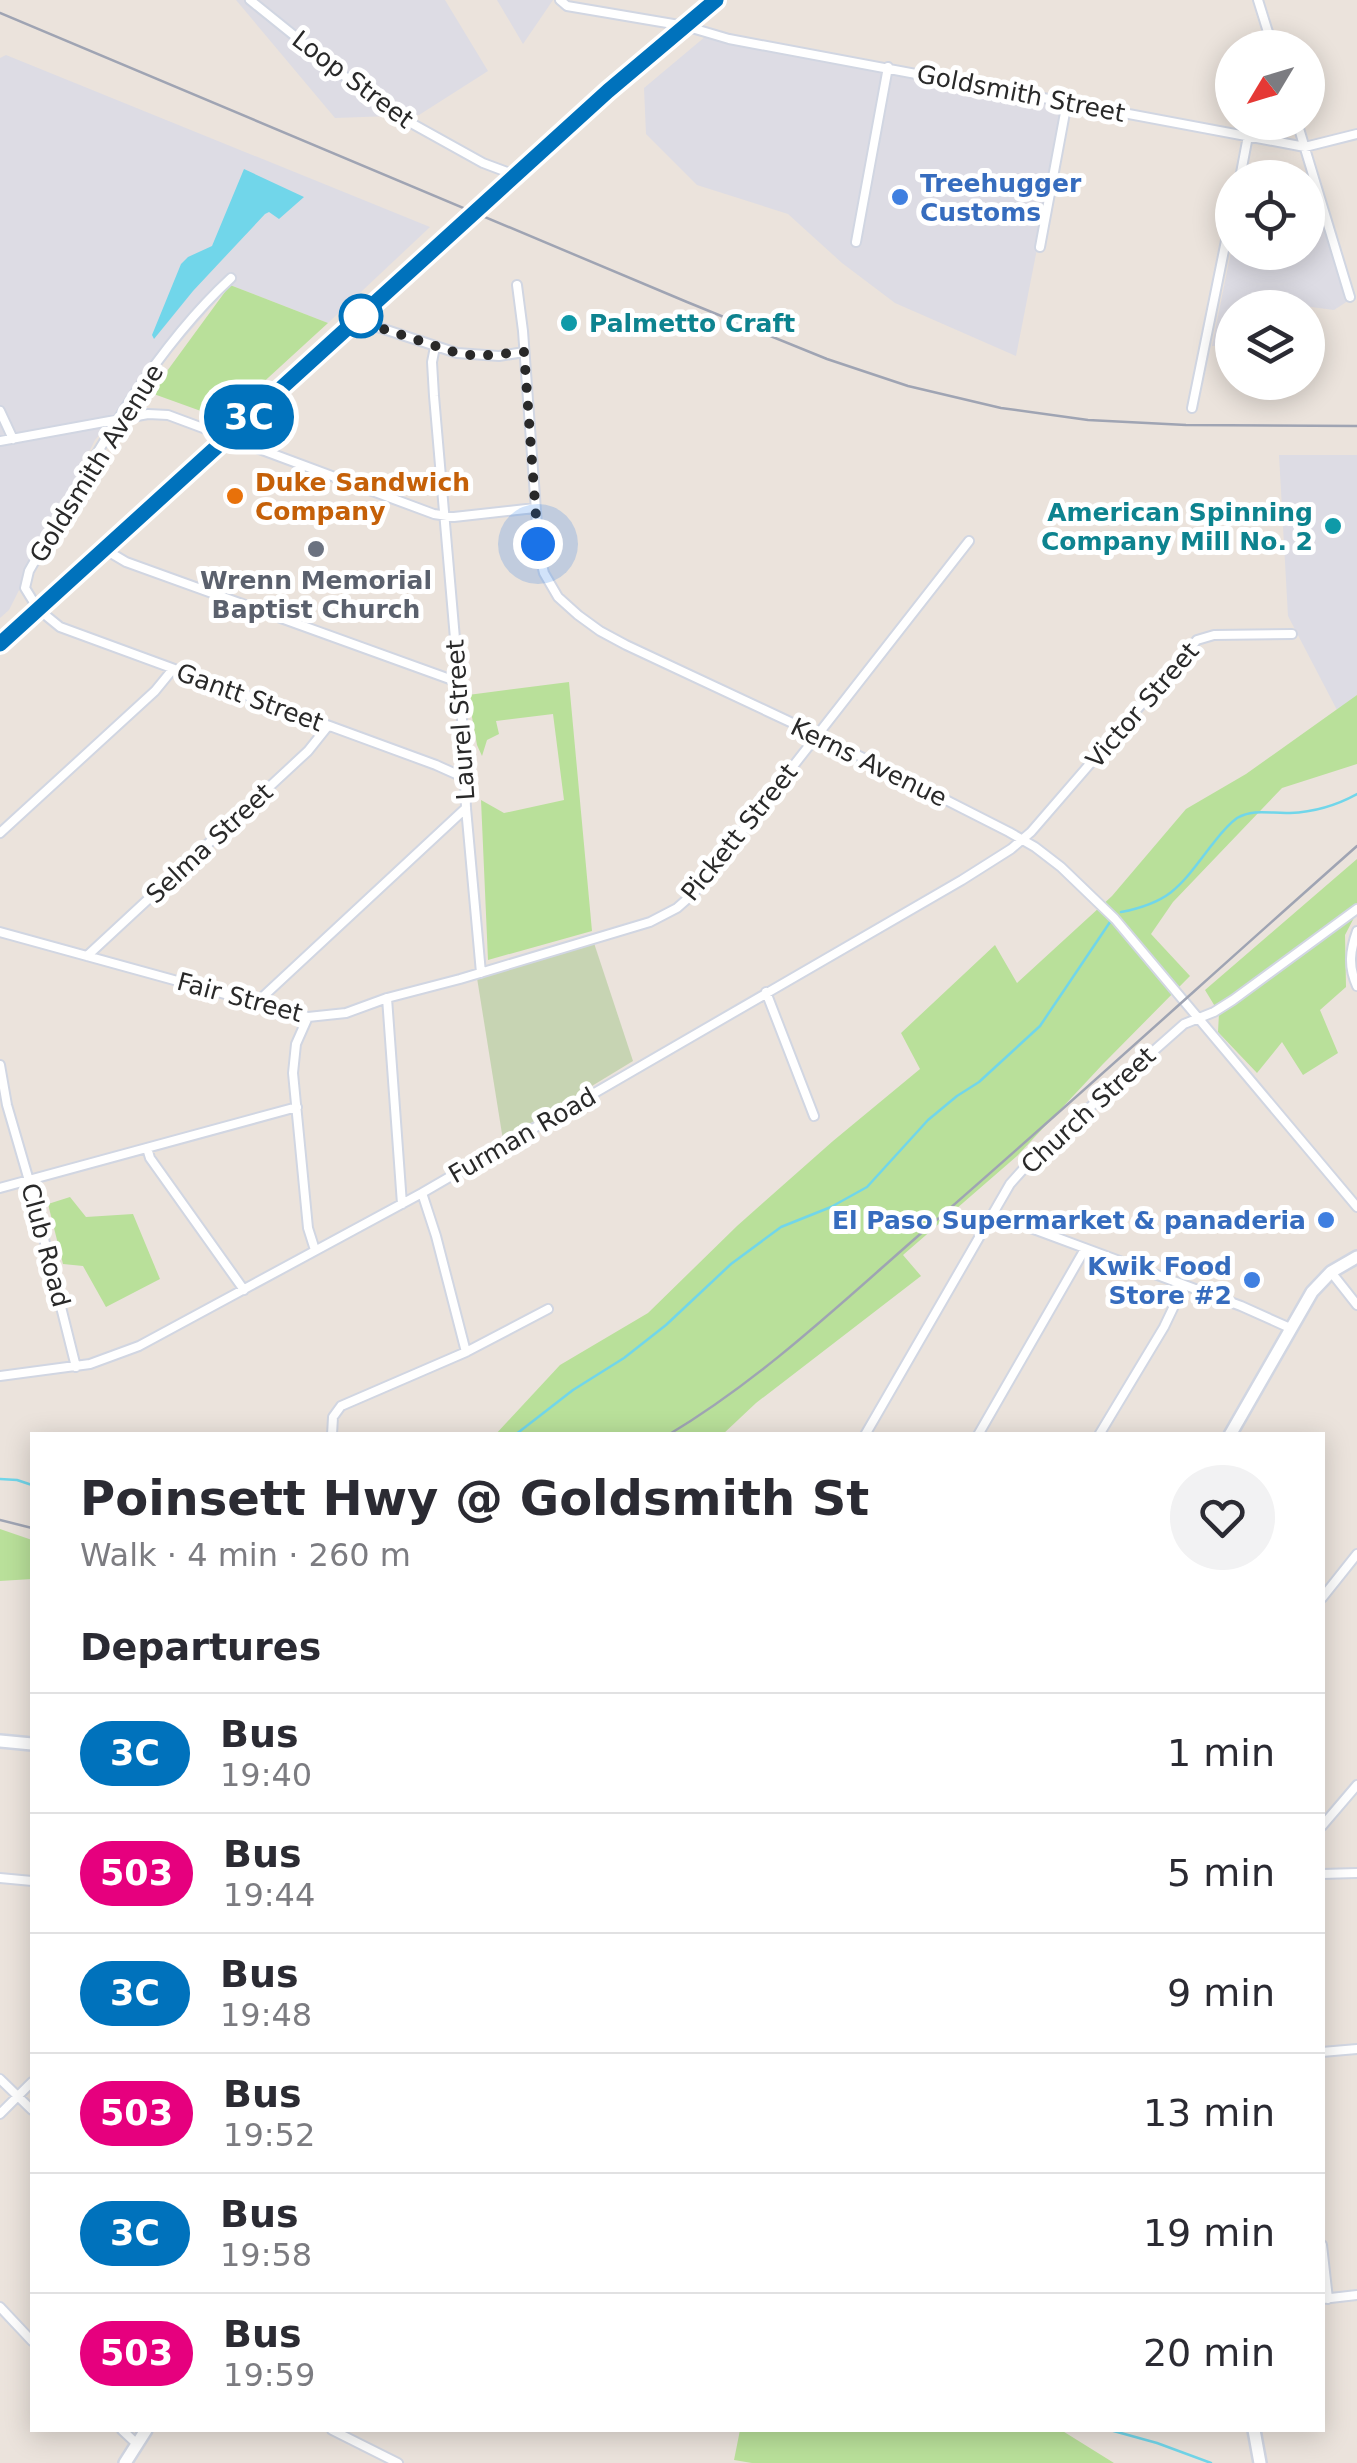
<!DOCTYPE html>
<html lang="en">
<head>
<meta charset="utf-8">
<style>
	body { margin:0; font-family:"DejaVu Sans",sans-serif; background:#f2f2f3; color:#2b2b33; height:100vh; display:flex; flex-direction:column; font-size:38px; white-space:nowrap }
	* { box-sizing:border-box; margin:0 }
	p { font-size:32px; color:#7c7c81 }
	.icon { flex:none; width:55px; height:55px; fill:none; stroke:currentColor; stroke-width:2; stroke-linecap:round; stroke-linejoin:round }
	.map { position:relative; flex:1; overflow:hidden }
	.sheet { position:absolute; left:30px; top:1432px; width:1295px; height:1000px; display:flex; flex-direction:column; background:#fff; border-radius:0px; box-shadow:0 5px 25px #0003 }
	.sheet>* { flex:none }
	.badge { padding:0 20px; border-radius:32px; font-size:35px; line-height:65px }
	.needle { width:65px; rotate:232deg }
	.fabs { position:absolute; left:1215px; top:30px; display:grid; gap:20px }
	.fabs a { display:grid; place-items:center; width:110px; height:110px; border-radius:50%; background:#fff; box-shadow:0 5px 25px #0003; font-size:50px }
	.you { position:absolute; width:50px; height:50px; margin:-25px; border:8px solid #fff; border-radius:50%; background:#1a73e8; box-shadow:0 0 0 15px #1a73e833 }
	.map>.badge { position:absolute; translate:-50% -50%; box-shadow:0 0 0 5px #fff }
	h2 { padding:0 50px; font-size:38px; line-height:90px }
	.round { display:grid; place-items:center; flex:none; width:105px; height:105px; border-radius:52px; background:#f2f2f3 }
	.head { display:flex; align-items:center; justify-content:space-between; height:170px; padding:0 50px }
	h1 { font-size:48px; font-weight:600; line-height:75px }
	ul { padding:0; list-style:none }
	li { display:flex; align-items:center; gap:30px; height:120px; padding:0 50px; border-top:2px solid #e1e1e2 }
	li div { flex:1 }
	li b { display:block; font-size:38px }
	li em { font-style:normal }
	li .badge { min-width:110px; font-weight:700; text-align:center }
	.map>svg:first-child { display:block }
	.industrial { fill:#dddce4 }
	.green { fill:#b9e09a }
	.cemetery { fill:#c7d4b3 }
	.water { fill:#71d6ea }
	.lines { fill:none; stroke-linecap:round; stroke-linejoin:round }
	.stream { stroke:#71d6ea; stroke-width:2.5 }
	.street-casing { stroke:#d1d6e2; stroke-width:12 }
	.secondary-casing { stroke:#d1d6e2; stroke-width:16 }
	.highway-casing { stroke:#c3c3c3; stroke-width:19 }
	.street { stroke:#fff; stroke-width:8 }
	.secondary { stroke:#fff; stroke-width:11 }
	.highway { stroke:#f88e59; stroke-width:14 }
	.rail { stroke:#9fa4b3; stroke-width:2.5 }
	.highway-bridge-casing { stroke:#c3c3c3; stroke-width:19; stroke-linecap:butt }
	.highway-bridge { stroke:#f88e59; stroke-width:14 }
	.line-casing { stroke:#fff; stroke-width:22 }
	.line { stroke:#0072bc; stroke-width:15 }
	.walk { stroke:#292929; stroke-width:10; stroke-dasharray:0 18 }
	.shop-dot { fill:#3f7fe0; stroke:#fff; stroke-width:4 }
	.stop-dot { fill:#fff; stroke:#0072bc; stroke-width:5 }
	.culture-dot { fill:#0f9aa8; stroke:#fff; stroke-width:4 }
	.food-dot { fill:#e8710a; stroke:#fff; stroke-width:4 }
	.worship-dot { fill:#6b7280; stroke:#fff; stroke-width:4 }
	.labels { text-anchor:middle; stroke-width:10; stroke-linejoin:round; paint-order:stroke }
	.street-label { font-size:25px; fill:#292929; stroke:#fff }
	.shop-label { font-size:25px; font-weight:bold; fill:#366cbe; stroke:#fff; text-anchor:end }
	.culture-label { font-size:25px; font-weight:bold; fill:#0d838f; stroke:#fff; text-anchor:start }
	.food-label { font-size:25px; font-weight:bold; fill:#c56008; stroke:#fff; text-anchor:start }
	.worship-label { font-size:25px; font-weight:bold; fill:#5b616d; stroke:#fff }
</style>
</head>
<body>
<div class="map">
<svg width="1357" height="2463" viewBox="0 0 1357 2463">
	<rect width="100%" height="100%" fill="#ebe3dc"/>
	<path class="industrial" d="M236,0H445L488,71L419,115L335,118Z
		M497,0H553L523,44Z
		M706,36L892,65L1065,106L1016,356L895,303L842,263L788,214L697,185L646,134L644,88Z
		M6,55L430,227L328,323L230,285L95,440L9,610L0,618V58Z
		M1308,189H1315L1351,299L1334,310L1296,305L1295,308H1232V345L1212,346L1232,247V252H1308Z
		M1279,455H1357V695L1337,710L1288,616Z"/>
	<path class="green" d="M230,285L328,323L223,419L151,393Z
		M569,682L592,931L488,960L481,800L504,813L564,800L553,714L496,721L499,734L487,740L482,756L477,745L468,695Z
		M1357,695V764L1282,788L1173,902L1151,934L1190,976L1103,1064L1017,1156L903,1255L921,1276L756,1403L722,1435H495L560,1365L648,1313L737,1226L833,1141L920,1069L901,1033L995,945L1017,983L1112,896L1186,809L1246,774Z
		M1357,859V912L1345,935L1346,987L1320,1010L1338,1053L1303,1075L1282,1042L1257,1073L1218,1032L1219,1013L1205,990Z
		M70,1197L86,1217L133,1214L160,1279L106,1307L83,1266L63,1264L48,1204Z
		M0,1529L32,1540V1579L0,1581Z
		M740,2430H1061L1114,2463H752L734,2460Z"/>
	<path class="cemetery" d="M594,943L633,1061L503,1140L477,978Z"/>
	<path class="water" d="M244,169L304,197L279,219L269,212L265,214L193,291L154,339L152,335L181,264L188,257L212,246Z"/>
	<g class="lines">
		<path class="stream" d="M1121,912C1172,902 1181,885 1211,846C1219,836 1226,826 1237,818C1254,808 1272,814 1290,813C1313,812 1337,805 1357,794
			M515,1435L573,1390L624,1358L666,1325L731,1264L781,1227L831,1207L867,1187L928,1120L957,1096L979,1082L1040,1026L1110,922
			M0,1479L17,1480L32,1485
			M1110,2430L1157,2443L1211,2463"/>
		<defs>
			<path id="street" d="M250,0L384,108L483,163L515,175
				M560,0L567,6L685,26L729,39L1305,147L1357,134
				M1258,0L1273,48
				M1297,122L1350,297
				M1240,178L1248,136
				M856,242L888,67
				M1040,247L1067,102
				M231,278C147,355 85,473 29,571L25,588L38,609L60,627L436,765L465,778
				M517,285L523,331L539,552L544,573L558,597L578,615L600,631L626,645L818,735L1009,832L1035,847L1061,867L1115,919L1357,1207
				M356,320L457,353L499,356L524,352
				M435,347L432,362L434,396L463,731L466,808L481,973
				M1192,408L1232,211
				M0,411L13,439
				M0,441L148,414L168,415L434,514L454,517L535,508
				M104,549L126,562L458,682
				M0,833L155,691L173,669
				M1357,931C1350,951 1348,966 1357,986
				M0,932L308,1017L346,1013L387,998L460,979L650,922L677,908L694,893L969,541
				M87,956L308,751L328,726
				M766,992L814,1116
				M387,998L402,1204
				M256,1003L466,808
				M308,1017L296,1044L293,1073L308,1228L315,1250
				M0,1065L7,1105L32,1191L76,1367
				M147,1148L150,1158L244,1290
				M0,1188L297,1107
				M422,1193L436,1236L466,1352
				M993,1214L1241,1306L1290,1328
				M1331,1272L1357,1305
				M0,1376L90,1364L139,1346L422,1193L962,880L1011,849L1031,832L1197,640L1214,635L1292,634
				M332,1435L333,1417L341,1406L466,1352L548,1309
				M865,1435L1010,1184L1036,1155L1184,1024L1214,1012L1233,1000L1357,909
				M978,1435L1085,1249
				M1099,1435L1164,1327L1184,1285
				M1322,1598L1357,1554
				M1322,1826L1357,1785
				M1322,1874L1357,1873
				M0,1878L32,1881
				M1322,2052L1357,2049
				M0,2079L32,2110
				M0,2114L32,2082
				M1322,2245L1328,2299
				M1322,2299L1357,2295
				M0,2307L32,2341
				M122,2430L137,2444
				M332,2430L398,2463"/>
			<path id="secondary" d="M1230,1435L1312,1292L1331,1272L1357,1257
				M0,1741L32,1744
				M1254,2430L1260,2463
				M125,2463L146,2430"/>
			<path id="highway" d="M498,191L607,91L716,0
				M0,644L437,245"/>
		</defs>
		<use href="#street" class="street-casing"/>
		<use href="#secondary" class="secondary-casing"/>
		<use href="#highway" class="highway-casing"/>
		<use href="#street" class="street"/>
		<use href="#secondary" class="secondary"/>
		<use href="#highway" class="highway"/>
		<path class="rail" d="M0,13L687,302L827,359L908,386L1001,408L1088,420L1186,425L1357,426
			M668,1435C760,1380 838,1306 918,1236C1066,1108 1210,976 1357,846
			M0,1520L32,1528"/>
		<defs>
			<path id="highway-bridge" d="M437,245L498,191"/>
		</defs>
		<use href="#highway-bridge" class="highway-bridge-casing"/>
		<use href="#highway-bridge" class="highway-bridge"/>
	</g>
	<g class="lines">
		<defs>
			<path id="line" d="M0,644L608,91L716,0"/>
		</defs>
		<use href="#line" class="line-casing"/>
		<use href="#line" class="line"/>
		<path class="walk" d="M361,316L356,320L457,353L478,356L524,352L538,544"/>
	</g>
	<g class="shop-dot">
		<circle cx="900" cy="197" r="10"/>
		<circle cx="1326" cy="1220" r="10"/>
		<circle cx="1252" cy="1280" r="10"/>
	</g>
	<circle class="stop-dot" cx="361" cy="316" r="20"/>
	<g class="culture-dot">
		<circle cx="569" cy="323" r="10"/>
		<circle cx="1333" cy="526" r="10"/>
	</g>
	<circle class="food-dot" cx="235" cy="496" r="10"/>
	<circle class="worship-dot" cx="316" cy="549" r="10"/>
	<g class="labels">
		<g class="street-label">
			<text transform="translate(353 79) rotate(37)" y="9">Loop Street</text>
			<text transform="translate(1021 93) rotate(11)" y="9">Goldsmith Street</text>
			<text transform="translate(96 463) rotate(-58)" y="9">Goldsmith Avenue</text>
			<text transform="translate(250 697) rotate(20)" y="9">Gantt Street</text>
			<text transform="translate(1142 705) rotate(-49)" y="9">Victor Street</text>
			<text transform="translate(460 720) rotate(-94)" y="9">Laurel Street</text>
			<text transform="translate(869 762) rotate(26)" y="9">Kerns Avenue</text>
			<text transform="translate(739 832) rotate(-51)" y="9">Pickett Street</text>
			<text transform="translate(209 843) rotate(-43)" y="9">Selma Street</text>
			<text transform="translate(240 997) rotate(15)" y="9">Fair Street</text>
			<text transform="translate(1088 1110) rotate(-43)" y="9">Church Street</text>
			<text transform="translate(522 1135) rotate(-30)" y="9">Furman Road</text>
			<text transform="translate(46 1245) rotate(75)" y="9">Club Road</text>
		</g>
		<g class="shop-label">
			<text x="920" y="192" text-anchor="start">Treehugger<tspan x="920" dy="29">Customs</tspan></text>
			<text x="1306" y="1229">El Paso Supermarket &amp; panaderia</text>
			<text x="1232" y="1275">Kwik Food<tspan x="1232" dy="29">Store #2</tspan></text>
		</g>
		<g class="culture-label">
			<text x="589" y="332">Palmetto Craft</text>
			<text x="1313" y="521" text-anchor="end">American Spinning<tspan x="1313" dy="29">Company Mill No. 2</tspan></text>
		</g>
		<g class="food-label">
			<text x="255" y="491">Duke Sandwich<tspan x="255" dy="29">Company</tspan></text>
		</g>
		<g class="worship-label">
			<text x="316" y="589">Wrenn Memorial<tspan x="316" dy="29">Baptist Church</tspan></text>
		</g>
	</g>
</svg>
<div class="fabs">
<a><svg class="needle" viewBox="-14 -14 28 28"><path d="M0-13l5 13h-10z" fill="#e53935"/><path d="M0 13l5-13h-10z" fill="#7c7c81"/></svg></a>
<a><svg class="icon" aria-label="locate" viewBox="0 0 24 24"><circle cx="12" cy="12" r="6"/><path d="M12 2v4M12 18v4M2 12h4M18 12h4"/></svg></a>
<a><svg class="icon" aria-label="layers" viewBox="0 0 24 24"><path d="M12 4l9 5-9 5-9-5zM3 14l9 5 9-5"/></svg></a>
</div>
<div class="you" style="left:538px;top:544px"></div>
<b class="badge" style="left:249px;top:417px;background:#0072bc;color:#fff">3C</b>
<section class="sheet">
<div class="head"><div><h1>Poinsett Hwy @ Goldsmith St</h1><p>Walk · 4 min · 260 m</p></div><a class="round"><svg class="icon" aria-label="heart" viewBox="0 0 24 24"><path d="M12 20l-8-8c-3-5 5-10 8-4 3-6 11-1 8 4z"/></svg></a></div>
<h2>Departures</h2>
<ul>
<li><span class="badge" style="background:#0072bc;color:#fff">3C</span><div><b>Bus</b><p>19:40</p></div><em>1 min</em></li>
<li><span class="badge" style="background:#e6007e;color:#fff">503</span><div><b>Bus</b><p>19:44</p></div><em>5 min</em></li>
<li><span class="badge" style="background:#0072bc;color:#fff">3C</span><div><b>Bus</b><p>19:48</p></div><em>9 min</em></li>
<li><span class="badge" style="background:#e6007e;color:#fff">503</span><div><b>Bus</b><p>19:52</p></div><em>13 min</em></li>
<li><span class="badge" style="background:#0072bc;color:#fff">3C</span><div><b>Bus</b><p>19:58</p></div><em>19 min</em></li>
<li><span class="badge" style="background:#e6007e;color:#fff">503</span><div><b>Bus</b><p>19:59</p></div><em>20 min</em></li>
</ul>
</section>
</div>
</body>
</html>
